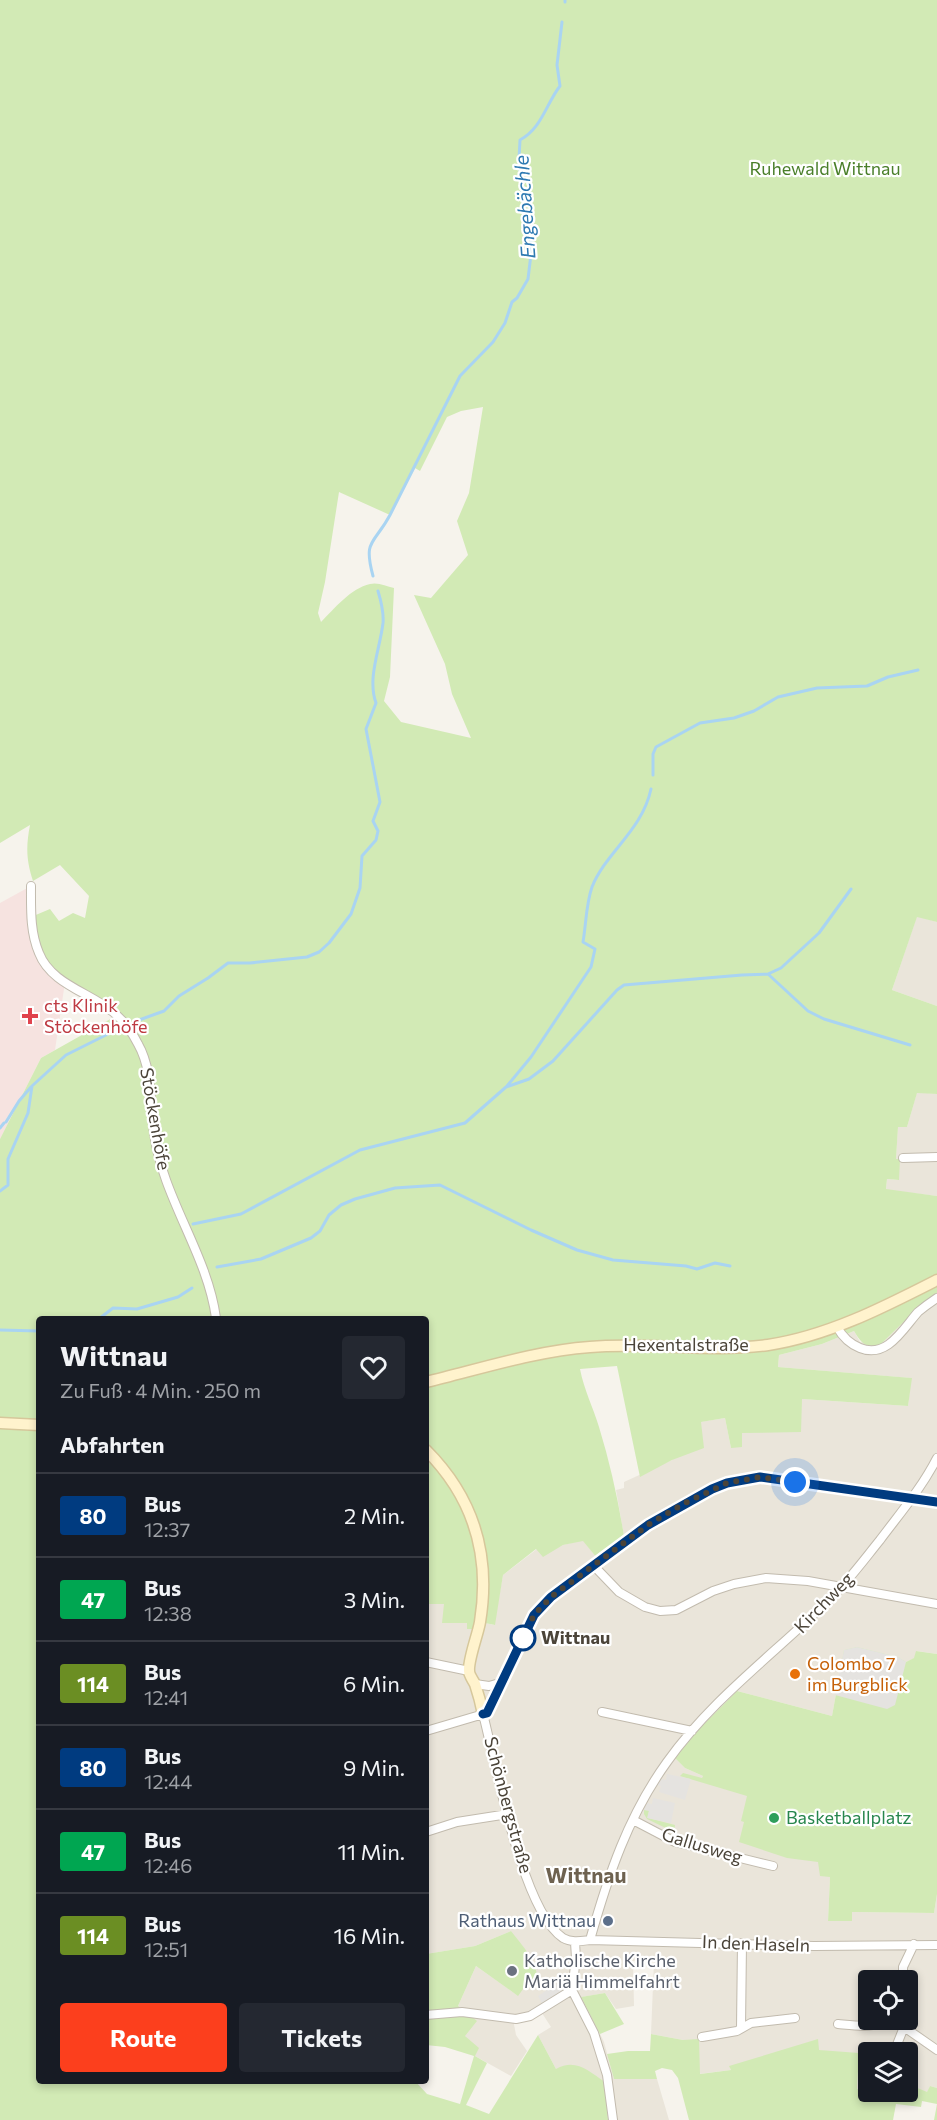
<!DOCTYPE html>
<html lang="de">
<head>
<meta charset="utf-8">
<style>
	body { margin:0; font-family:Commissioner,sans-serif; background:#242831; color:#f1f3f6; height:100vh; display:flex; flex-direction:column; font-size:22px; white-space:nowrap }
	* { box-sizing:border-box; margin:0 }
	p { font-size:20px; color:#9ea1a6 }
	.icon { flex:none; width:33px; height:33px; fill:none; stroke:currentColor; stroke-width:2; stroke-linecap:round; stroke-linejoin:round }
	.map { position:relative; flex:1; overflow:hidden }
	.details { position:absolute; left:36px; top:1316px; width:393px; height:768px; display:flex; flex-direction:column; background:#171b24; border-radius:6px; box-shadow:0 3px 9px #0003 }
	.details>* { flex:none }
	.badge { padding:0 12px; border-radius:4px; font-size:21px; line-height:39px }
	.tools { position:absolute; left:858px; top:1970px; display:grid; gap:12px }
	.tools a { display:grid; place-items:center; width:60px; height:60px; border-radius:6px; background:#171b24; box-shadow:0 3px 9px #0003; font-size:30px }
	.you { position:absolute; width:30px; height:30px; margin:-15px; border:4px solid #fff; border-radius:50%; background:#1a73e8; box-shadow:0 0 0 9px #1a73e833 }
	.map>.badge { position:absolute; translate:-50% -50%; box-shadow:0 0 0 3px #fff }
	h2 { padding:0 24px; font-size:22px; line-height:54px }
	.round { display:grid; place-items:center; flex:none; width:63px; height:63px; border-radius:6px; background:#242831 }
	.head { display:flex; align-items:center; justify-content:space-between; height:102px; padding:0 24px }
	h1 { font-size:28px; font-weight:700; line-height:45px }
	.primary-button { display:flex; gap:12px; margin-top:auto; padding:12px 24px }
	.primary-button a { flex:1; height:69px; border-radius:6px; background:#fc3f1d; color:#fff; font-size:24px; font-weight:700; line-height:69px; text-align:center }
	.primary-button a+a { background:#242831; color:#f1f3f6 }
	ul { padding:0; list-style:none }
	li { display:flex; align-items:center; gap:18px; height:84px; padding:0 24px; border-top:2px solid #363941 }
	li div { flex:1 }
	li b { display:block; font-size:22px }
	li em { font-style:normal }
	li .badge { min-width:66px; font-weight:700; text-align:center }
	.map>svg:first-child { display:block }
	.residential { fill:#eae5da; fill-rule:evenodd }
	.medical { fill:#f6e3e0 }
	.green { fill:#d2eab5; fill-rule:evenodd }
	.parking { fill:#e5e3e0 }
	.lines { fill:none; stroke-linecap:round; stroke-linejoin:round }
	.stream { stroke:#a9d4f2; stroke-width:3 }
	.street-casing { stroke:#c2bbae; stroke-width:10 }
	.secondary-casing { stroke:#d6c79b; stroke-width:13 }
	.street { stroke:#fff; stroke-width:8 }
	.secondary { stroke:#fff3cd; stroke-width:10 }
	.line-casing { stroke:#fff; stroke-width:14 }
	.line { stroke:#003b80; stroke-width:9 }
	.walk { stroke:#4b4439; stroke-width:6; stroke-dasharray:0 10.8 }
	.health-dot { fill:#e0444e; stroke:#fff; stroke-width:2 }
	.stop-dot { fill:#fff; stroke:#003b80; stroke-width:3 }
	.food-dot { fill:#e8710a; stroke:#fff; stroke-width:2 }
	.leisure-dot { fill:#2e9e5b; stroke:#fff; stroke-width:2 }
	.service-dot { fill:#5c6f8a; stroke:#fff; stroke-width:2 }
	.worship-dot { fill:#6b7280; stroke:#fff; stroke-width:2 }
	.labels { text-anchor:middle; stroke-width:4.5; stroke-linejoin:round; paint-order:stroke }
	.park-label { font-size:18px; fill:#4a7f2a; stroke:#fff }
	.health-label { font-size:18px; fill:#be3a42; stroke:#fff; text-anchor:start }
	.street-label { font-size:18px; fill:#4b4439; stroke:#fff }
	.stop-label { font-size:18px; font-weight:bold; fill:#4b4439; stroke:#fff; text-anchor:start }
	.food-label { font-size:18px; fill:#c56008; stroke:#fff; text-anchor:start }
	.leisure-label { font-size:18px; fill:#27864d; stroke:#fff; text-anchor:start }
	.service-label { font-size:18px; fill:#4e5e75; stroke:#fff; text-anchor:end }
	.worship-label { font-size:18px; fill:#5b616d; stroke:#fff; text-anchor:start }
	.water-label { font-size:20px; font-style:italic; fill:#2e7ab2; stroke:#fff }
	.quarter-label { font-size:21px; font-weight:bold; fill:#6e6250; stroke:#fff }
</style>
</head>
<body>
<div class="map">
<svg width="937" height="2120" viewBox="0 0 937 2120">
	<rect width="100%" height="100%" fill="#f6f3ec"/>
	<path class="residential" d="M917,916L937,922V1006L892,990Z
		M917,1092L937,1094V1196L886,1190L887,1179L898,1180L899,1159H896L898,1126L907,1127Z
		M937,1294V1654L917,1651L915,1658L906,1662L898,1657L857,1647L844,1650L832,1716L737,1691L700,1728L675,1758L685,1768L703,1776L702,1780L751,1793L810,1861H818L830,1877L828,1921L852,1912L934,1913L937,1894V2088L930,2086L927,2093L908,2084V2052H868V2091H898L896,2100L857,2089L859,2059L818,2050L817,2040L730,2067L731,2070L699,2074L683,2040L651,2034L654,1961H633L634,2006L616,2009L605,1993L582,1997L604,2042L614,2079H657L669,2120H608L605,2082L556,2069L538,2035L551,2027L540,2010L513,2019L516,2035L527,2051L511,2076L475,2056L465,2036L458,2006L476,1966L517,1995L526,1985L524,1983L527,1980L511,1931L475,1946L426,1954V1604H445L443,1623H467L473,1629L474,1620L494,1625L503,1575L537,1549L549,1552L563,1545L583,1540L597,1558L624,1536L616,1490L624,1488V1482L672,1460L700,1422L725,1418L731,1448L741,1433L802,1399L908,1406L911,1378L778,1367L779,1355L822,1344L854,1331L860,1342L881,1344L924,1302ZM868,1980H908V2019H868Z"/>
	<path class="medical" d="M31,886V917L65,982L55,1050L41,1058L0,1139V903Z"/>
	<path class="green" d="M0,0H937V922L917,917L892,990L937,1006V1094L917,1093L907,1127H898L896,1159H900L899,1180L887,1179L886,1189L937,1196V1294L924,1302L881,1344C867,1350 861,1343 854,1331L822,1344L779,1355L778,1367L912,1378L908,1406L802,1399L801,1432L742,1433V1447L731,1448L725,1418L701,1422L704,1448L672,1460L640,1477L617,1366L580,1369C584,1390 593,1407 599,1427C610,1463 618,1499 624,1536L597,1558L583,1541L563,1545L543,1557L536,1549L503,1575L495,1625L475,1621L473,1629H467V1623H442L444,1604H426V1318H39V2080L415,2081L427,2094L460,2104L474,2056L445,2047L426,2045V1954L475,1946L511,1931C523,1947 540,1963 537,1985L530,1983L527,1980L524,1983L526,1985L518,1996L476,1966L458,2006L477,2021L465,2036L479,2048L475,2056L487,2063L466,2105L489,2114L538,2035L556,2069C576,2058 588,2071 605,2082L608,2120H0V1139L41,1058L114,1017L46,966L31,917L50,909L59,921L73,913L85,918L89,896L60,865L33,881C26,860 26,846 30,825L0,843ZM483,407L469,493L457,521L468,555L431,598L414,595L445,664L452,694L471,738L401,722L384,701L390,677L394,588C386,586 378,582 370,584C351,588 334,609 321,622L318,613L325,582L339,492L390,515L415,468L420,471L447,417L461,411Z
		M857,1647L898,1657L906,1662L914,1658L916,1651L937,1654V1894L934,1913L852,1912V1921H828L830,1877L820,1876L818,1862L787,1858L739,1842L744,1822L741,1821L747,1796L680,1776L683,1773L702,1778L703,1776L685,1768L675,1758L700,1728L737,1691L832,1716L844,1650Z
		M644,1810H649L648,1818L675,1825L674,1832L647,1819L644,1814Z
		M605,1993L624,2024L600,2034L581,1997Z
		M651,2034L683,2040L699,2039L700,2074L731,2070L729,2066L818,2039L819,2050L859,2053L857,2089L895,2099L898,2091H908V2084L927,2092L930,2086L937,2088V2120H934L937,2104L922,2101L921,2107L896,2104L893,2120H689L678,2078L672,2070L662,2068L655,2071L657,2079H614L607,2054L628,2051H650Z"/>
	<path class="parking" d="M857,1647L898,1657L906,1662L895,1705L887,1709L835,1695L844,1650Z
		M667,1774L691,1779L685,1800L659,1792L661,1786L657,1785L662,1779L666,1780Z
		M653,1798L675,1803L671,1823L647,1818L649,1811L644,1810L647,1803L652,1804Z
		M562,1980L572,1990L544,2007L538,1996Z"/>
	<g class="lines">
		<path class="stream" d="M565,2V0
			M373,576C363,539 374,545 390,515L460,376L493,342L505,323L512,302L517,298L528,279L532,246L524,213L519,159L520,140C542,128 546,104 560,86L557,65L562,22
			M653,775V754L656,747L700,723L734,718L754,711L778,697L817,688L867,686L888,677L918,670
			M768,974L808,1011L824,1019L910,1045
			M139,1020L164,1011L179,996L208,978L228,963H250L307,957L319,952L329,943L351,914L360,888L362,856L376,840L378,831L373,821L380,802L366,729L376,703C367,678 380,649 383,623C384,612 381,601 378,591
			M507,1086L531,1057L591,967L595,949L583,942C586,925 586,904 592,887C606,852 642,831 651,789
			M6,1122L19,1101L31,1087
			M0,1128L4,1123
			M0,1191L8,1185V1159L28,1113L32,1086L66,1055L118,1029
			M193,1224L241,1214L360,1150L465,1123L506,1087L529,1079L553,1061L617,990L624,985L742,975L768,974L781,968L819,933L851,889
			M217,1267L261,1259L311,1238L320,1231L329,1215L341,1205L355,1199L395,1188L440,1185L531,1230L577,1250L613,1260L686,1266L697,1269L715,1263L730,1266
			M100,1318L113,1308L137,1309L178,1297L192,1288
			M0,1330L39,1331"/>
		<defs>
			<path id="street" d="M31,886C31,909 30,932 39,953C51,984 89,992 113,1012C123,1020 132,1032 138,1044C153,1070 150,1105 154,1133C163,1199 207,1253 216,1318
				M903,1158L937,1157
				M837,1327C842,1336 850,1344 860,1348C887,1359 903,1329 918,1312C924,1307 931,1302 937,1298
				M594,1566L619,1592L645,1607L660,1611L676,1610L713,1591L734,1584L766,1578L808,1581L937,1604
				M426,1662L469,1671
				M475,1684L489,1686L503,1682
				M602,1712L692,1731
				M483,1714C496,1764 522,1911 563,1938C572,1943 581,1941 590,1940L814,1946L937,1945
				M426,1731L487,1713L534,1615L551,1597L648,1525L712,1489L727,1483L760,1477L937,1502
				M633,1820L675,1842L773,1866
				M426,1832L457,1822L508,1814
				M590,1940C608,1876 628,1816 667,1762C711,1700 774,1654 827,1602C847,1583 863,1561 880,1540C901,1512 921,1489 937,1458
				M575,1942L576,1958L572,1990L594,2033L607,2075L613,2120
				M903,1980V1967L914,1944
				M426,2015L462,2012L516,2019L530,2016L572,1990
				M901,2019L904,2027L937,2050
				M838,2024C861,2026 873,2028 894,2019
				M741,2028L742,1943
				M702,2037L737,2031L751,2023L795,2018
				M892,2052L896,2047L904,2027"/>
			<path id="secondary" d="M426,1382C480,1369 535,1351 590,1347C649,1342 709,1353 768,1345C828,1336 884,1307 937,1280
				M0,1423L39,1425
				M426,1450C474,1498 491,1555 480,1622C478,1634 468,1660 469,1671C469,1675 473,1680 475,1684C478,1693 481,1704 483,1714"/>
		</defs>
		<use href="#street" class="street-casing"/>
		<use href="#secondary" class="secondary-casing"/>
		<use href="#street" class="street"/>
		<use href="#secondary" class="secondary"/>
	</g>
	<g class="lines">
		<defs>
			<path id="line" d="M483,1714L487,1713L534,1615L551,1597L648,1525L712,1489L727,1483L760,1477L937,1502"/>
		</defs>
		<use href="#line" class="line-casing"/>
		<use href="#line" class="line"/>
		<path class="walk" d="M523,1638L534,1615L551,1597L648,1525L685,1503L727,1483L760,1477L795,1482"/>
	</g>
	<path class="health-dot" d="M27 1007h6v6h6v6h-6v6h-6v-6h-6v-6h6z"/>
	<circle class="stop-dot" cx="523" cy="1638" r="12"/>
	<circle class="food-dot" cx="795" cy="1674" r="6"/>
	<circle class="leisure-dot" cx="774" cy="1818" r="6"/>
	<circle class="service-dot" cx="608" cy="1921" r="6"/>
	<circle class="worship-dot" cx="512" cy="1971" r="6"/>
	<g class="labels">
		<g class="park-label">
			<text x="825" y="175">Ruhewald Wittnau</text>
		</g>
		<g class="health-label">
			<text x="44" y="1012">cts Klinik<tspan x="44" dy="21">Stöckenhöfe</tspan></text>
		</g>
		<g class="street-label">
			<text transform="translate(155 1119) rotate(80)" y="6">Stöckenhöfe</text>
			<text x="686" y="1351">Hexentalstraße</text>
			<text transform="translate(824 1603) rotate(-46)" y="6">Kirchweg</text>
			<text transform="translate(508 1805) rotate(75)" y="6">Schönbergstraße</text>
			<text transform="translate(702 1846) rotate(17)" y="6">Gallusweg</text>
			<text transform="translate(756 1944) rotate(2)" y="6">In den Haseln</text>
		</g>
		<g class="stop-label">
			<text x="541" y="1644">Wittnau</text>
		</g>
		<g class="food-label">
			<text x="807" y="1670">Colombo 7<tspan x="807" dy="21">im Burgblick</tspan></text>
		</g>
		<g class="leisure-label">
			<text x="786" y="1824">Basketballplatz</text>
		</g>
		<g class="service-label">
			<text x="596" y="1927">Rathaus Wittnau</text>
		</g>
		<g class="worship-label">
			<text x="524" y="1967">Katholische Kirche<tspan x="524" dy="21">Mariä Himmelfahrt</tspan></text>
		</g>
		<g class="water-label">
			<text transform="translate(525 207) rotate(-94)" y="7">Engebächle</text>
		</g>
		<g class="quarter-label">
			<text x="586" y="1883">Wittnau</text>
		</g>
	</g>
</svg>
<div class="tools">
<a><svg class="icon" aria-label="locate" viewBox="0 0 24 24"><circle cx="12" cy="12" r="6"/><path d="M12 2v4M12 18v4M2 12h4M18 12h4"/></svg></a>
<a><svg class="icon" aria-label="layers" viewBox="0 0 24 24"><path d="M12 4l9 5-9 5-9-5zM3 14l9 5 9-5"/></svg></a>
</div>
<div class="you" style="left:795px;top:1482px"></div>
<section class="details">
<div class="head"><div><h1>Wittnau</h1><p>Zu Fuß · 4 Min. · 250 m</p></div><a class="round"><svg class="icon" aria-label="heart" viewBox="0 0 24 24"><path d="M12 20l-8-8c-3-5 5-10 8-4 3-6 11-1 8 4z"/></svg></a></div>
<h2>Abfahrten</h2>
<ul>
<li><span class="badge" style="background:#003b80;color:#fff">80</span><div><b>Bus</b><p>12:37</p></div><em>2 Min.</em></li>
<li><span class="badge" style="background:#00a651;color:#fff">47</span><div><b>Bus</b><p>12:38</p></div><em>3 Min.</em></li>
<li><span class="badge" style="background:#6b8e23;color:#fff">114</span><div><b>Bus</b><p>12:41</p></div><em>6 Min.</em></li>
<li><span class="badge" style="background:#003b80;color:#fff">80</span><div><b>Bus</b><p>12:44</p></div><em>9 Min.</em></li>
<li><span class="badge" style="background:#00a651;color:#fff">47</span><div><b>Bus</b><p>12:46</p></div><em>11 Min.</em></li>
<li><span class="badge" style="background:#6b8e23;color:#fff">114</span><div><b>Bus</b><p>12:51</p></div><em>16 Min.</em></li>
</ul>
<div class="primary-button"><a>Route</a><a>Tickets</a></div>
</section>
</div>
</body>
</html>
